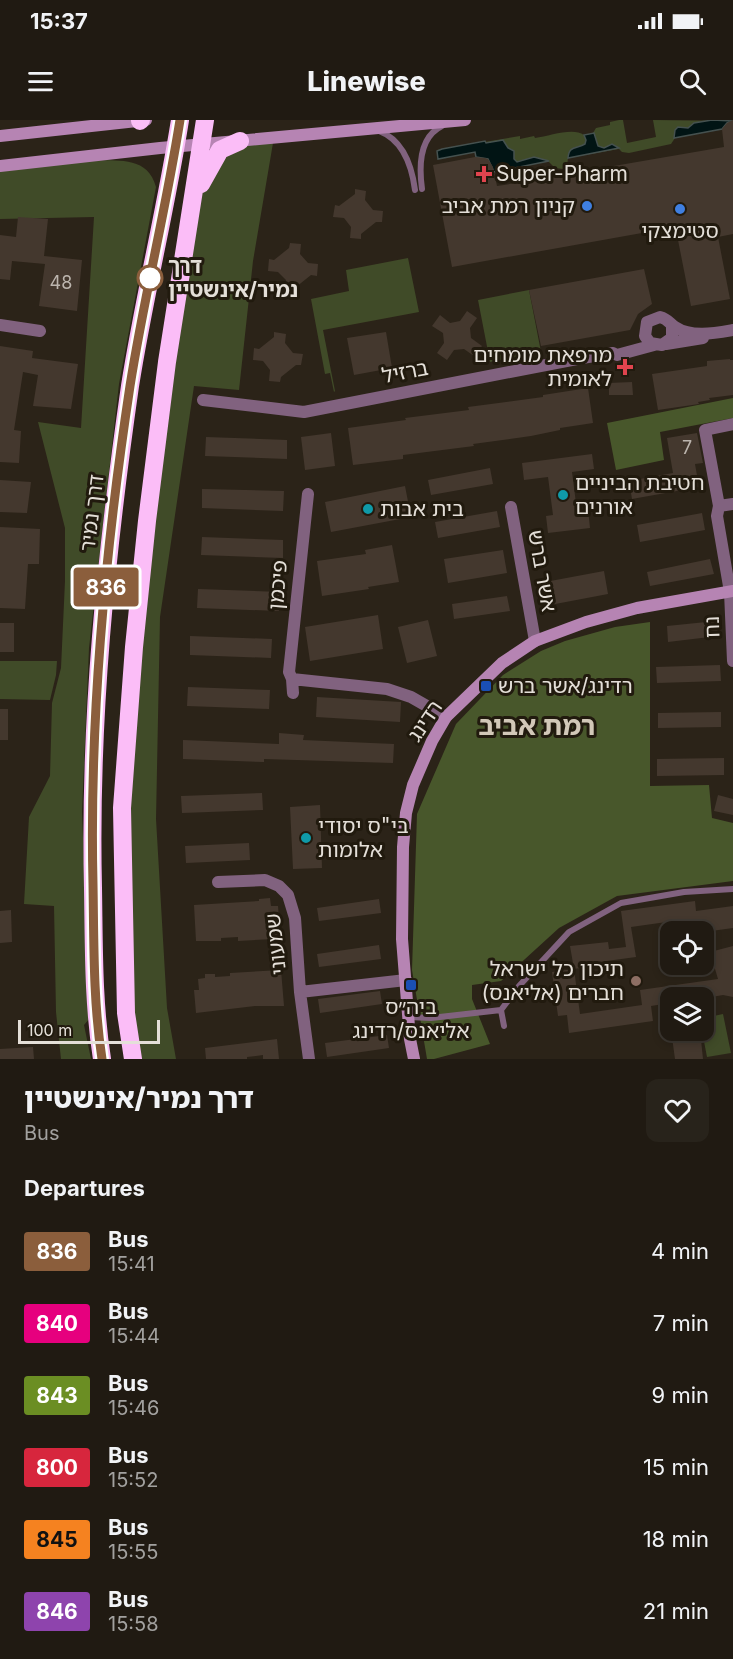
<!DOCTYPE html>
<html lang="en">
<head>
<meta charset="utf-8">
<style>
	body { margin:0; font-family:Inter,"Noto Sans Hebrew",sans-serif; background:#28231b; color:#f1f3f6; height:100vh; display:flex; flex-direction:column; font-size:22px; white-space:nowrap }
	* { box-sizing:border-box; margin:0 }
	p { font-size:20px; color:#a2a19f }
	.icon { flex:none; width:33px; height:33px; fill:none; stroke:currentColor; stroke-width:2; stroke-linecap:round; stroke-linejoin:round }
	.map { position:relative; height:939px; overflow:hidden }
	.details { display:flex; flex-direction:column; background:#201a12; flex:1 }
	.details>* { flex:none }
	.badge { padding:0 12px; border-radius:4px; font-size:21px; line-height:39px }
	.tools { position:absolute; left:660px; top:801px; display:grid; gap:12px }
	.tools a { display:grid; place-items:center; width:54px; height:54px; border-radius:12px; background:#201a12; box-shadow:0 3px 9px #0003,0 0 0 2px #3d3832; font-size:30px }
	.scale { position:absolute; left:18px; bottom:15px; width:142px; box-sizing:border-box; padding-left:6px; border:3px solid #e4dfd8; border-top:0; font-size:16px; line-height:21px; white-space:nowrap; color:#e4dfd8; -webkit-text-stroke:4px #211a0e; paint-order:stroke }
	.map>.badge { position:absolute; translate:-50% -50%; box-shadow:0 0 0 3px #fff }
	h2 { padding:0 24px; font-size:22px; line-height:54px }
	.round { display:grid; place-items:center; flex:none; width:63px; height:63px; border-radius:12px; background:#28231b }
	.head { display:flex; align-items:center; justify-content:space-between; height:102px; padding:0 24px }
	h1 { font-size:28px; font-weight:800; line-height:45px }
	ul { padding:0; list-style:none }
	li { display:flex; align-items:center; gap:18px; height:72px; padding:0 24px }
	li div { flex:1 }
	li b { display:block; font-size:22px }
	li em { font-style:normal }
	li .badge { min-width:66px; font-weight:700; text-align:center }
	.status { display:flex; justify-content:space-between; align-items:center; height:42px; padding:0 30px; background:#201a12; direction:ltr }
	.status svg { height:16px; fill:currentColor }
	header { display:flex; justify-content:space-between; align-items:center; height:78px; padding:0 24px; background:#201a12; font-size:27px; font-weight:800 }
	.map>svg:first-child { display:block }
	.green { fill:#404b28 }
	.forest { fill:#48572b }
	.water { fill:#011414; stroke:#45514f; stroke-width:1.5 }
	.building { fill:#44382e }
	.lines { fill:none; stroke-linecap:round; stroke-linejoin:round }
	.lane { stroke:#81627f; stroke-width:6 }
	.street { stroke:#81627f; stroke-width:12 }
	.secondary { stroke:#b684b3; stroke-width:12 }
	.highway { stroke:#fbbdf7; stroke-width:18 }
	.line-casing { stroke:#fff; stroke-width:14 }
	.line { stroke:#8b5e3c; stroke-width:9 }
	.health-dot { fill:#e0444e; stroke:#211a0e; stroke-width:2 }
	.shop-dot { fill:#3f7fe0; stroke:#211a0e; stroke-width:2 }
	.stop-dot { fill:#fff; stroke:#8b5e3c; stroke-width:3 }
	.culture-dot { fill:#0f9aa8; stroke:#211a0e; stroke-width:2 }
	.transit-dot { fill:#1a4fb4; stroke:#211a0e; stroke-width:2 }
	.education-dot { fill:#8d6e63; stroke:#211a0e; stroke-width:2 }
	.labels { text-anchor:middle; stroke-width:6; stroke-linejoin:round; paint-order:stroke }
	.number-label { font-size:18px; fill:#bcb5ae }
	.poi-label { font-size:21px; fill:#e4dfd8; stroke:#211a0e; text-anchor:start }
	.stop-label { font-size:21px; font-weight:bold; fill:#e4dfd8; stroke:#211a0e; text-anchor:start }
	.street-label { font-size:21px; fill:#e4dfd8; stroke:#211a0e }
	.district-label { font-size:27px; font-weight:bold; fill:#d2c8b8; stroke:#211a0e }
</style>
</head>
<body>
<div class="status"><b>15:37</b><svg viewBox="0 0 49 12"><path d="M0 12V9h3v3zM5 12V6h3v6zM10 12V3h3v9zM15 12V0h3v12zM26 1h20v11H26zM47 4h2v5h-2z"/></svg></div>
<header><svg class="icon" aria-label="menu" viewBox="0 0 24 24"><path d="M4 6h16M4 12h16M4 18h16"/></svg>Linewise<svg class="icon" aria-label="search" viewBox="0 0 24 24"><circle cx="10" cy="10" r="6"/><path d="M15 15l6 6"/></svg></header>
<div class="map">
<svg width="733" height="939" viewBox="0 0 733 939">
	<rect width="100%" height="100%" fill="#2b2318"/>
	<path class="green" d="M619,0H623L627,23L656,17L653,0L733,1L727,3L722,9L675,18L671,24L629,33L622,32L619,29L568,38L567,46L563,49L555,48L548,41L494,52L488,39L476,37L475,32L438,39L437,30L520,16V19L534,16L535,18C550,16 573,7 584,15L593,13L596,8L610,5V2Z
		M273,23L253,141L239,270L194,266L160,497L156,699L167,888L176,939H138L130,891L127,690L143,497L175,245L198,84L209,55L237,26Z
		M96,40C121,41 148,37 156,67L119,264L89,528L82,692L90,898L84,905L91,939H61L56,892L54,786L24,784L29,697L50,656L52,583L61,548L65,461V408L38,302L81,308L94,97L0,99V50Z
		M408,138L419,192L323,210L335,271L334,272L330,253L325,254L311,179L349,171L346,150Z
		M529,170L541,232L490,242L478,180Z
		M0,541H57L56,555L50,580L0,579Z
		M723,894L731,933L707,937L702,911L704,898Z"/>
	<path class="forest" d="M733,278V298L660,312L664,340L616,350L607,303Z
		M650,502V666L709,665L712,698L733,703V761L617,776L559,808L501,861L472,865V879L490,924L434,939H427L412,850L417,694L456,604L503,555L541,531L565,521L615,507Z"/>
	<path class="water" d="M712,0L733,1L727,3L722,9L674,18L675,10L678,7L688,8L694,3Z
		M594,13L598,26L604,28L612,24L619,28L568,38C569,25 577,29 585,24L586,20L584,15Z
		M503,20L508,28L514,31V39L517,42L534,37L549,41L494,52L488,39L476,37L475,32L438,39L437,31L442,29L485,21L486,23Z"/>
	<path class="building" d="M733,0V114L718,117L730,179L691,186L678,120L681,106L452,147L433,45L475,37L485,38L488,39L493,47L497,66L504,65L724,27L722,9L727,3Z
		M355,69L366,71L365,80L373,90L383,91L382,102H376L361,114V119L350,118L351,107L344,98L333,97L335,85L339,86L355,74Z
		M18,97L48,99L44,136L82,140L77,191L39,186L45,144L12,141L10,160L0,159V115L16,117Z
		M290,123L301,124L300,134L308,143L318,144L317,156L311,155L296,167V173L284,171L286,160L278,152L268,151L269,139L274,140L289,128Z
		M644,149L652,184L638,194L630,210L541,226L529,170Z
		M467,191L477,198L470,208L471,218L482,226L474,236L464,229L454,230L447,240L437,233L444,223L443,213L432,206L440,195L450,203L460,201Z
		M274,212L286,214L285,223L293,233L303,234L301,245H296L281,257L280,262L269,261L270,250L263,241L253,240L254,228L259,229L274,217Z
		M386,212L392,248L354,255L347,218Z
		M0,226L33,231L32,238L78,244L71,289L33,286L38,255L23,252L14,310L21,311L19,343L0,342Z
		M730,239V240H733V275L709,278L710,280L698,282L699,284L658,290L652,254L707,246V241Z
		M632,262L633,275H609V263Z
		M588,268L593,303L560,308V310L531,316L473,324L474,326L403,335V339L353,345L348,308L406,300L405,298L469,290L468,287L543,277V275Z
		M331,313L335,346L305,350L301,317Z
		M697,313L703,343L695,344L699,367L632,379L629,361L673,353L667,318Z
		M206,317L287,320V339L205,336Z
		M592,334L594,349L572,352L577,391L588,389L590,408L548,413L546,396L553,395L548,357L524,360L522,343Z
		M490,348L493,364L431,375L428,360Z
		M0,360L31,362L27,393L0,392Z
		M405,366L411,397L331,412L325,382Z
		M202,369L284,371L283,391L202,388Z
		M497,391L500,407L438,418L435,402Z
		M702,393L705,410L640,422L637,405Z
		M0,407L40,409L39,444H28L25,489L0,488Z
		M202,417L283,420V438L201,435Z
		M392,425L399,462L368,467L369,469L322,476L317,441L366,434L365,430Z
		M503,430L507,453L448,463L444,439Z
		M710,439L714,454L650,466L647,452Z
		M604,451L608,474L550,485L545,462Z
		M198,469L280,472L279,491L197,488Z
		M507,476L510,491L454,499L452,484Z
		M378,495L383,529L310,541L305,507Z
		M428,500L437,536L407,543L398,507Z
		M716,501L718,516L668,522L667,506Z
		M0,503H14V532H0Z
		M190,516L272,519L271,538L190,535Z
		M720,545L721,561L657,563L656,547Z
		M188,567L270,570L269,589L187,586Z
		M317,577L401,582L400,602L316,597Z
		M0,589H8V620H0Z
		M721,592V607L658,608V593Z
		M279,613L304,615L303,620L394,624L393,643L264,639V642L183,639V620L279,624Z
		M724,638V655L657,656V639Z
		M262,673L263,690L182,693L181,676Z
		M718,675L733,679V695L714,691Z
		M320,685L322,748L293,749L290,687Z
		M249,723L250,740L186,743L185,726Z
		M270,778L271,786H278L280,814L273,815V819L238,821V817L221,818V821H196L194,785L259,781V779Z
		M379,779L381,793L319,801L317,788Z
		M695,781L696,791L733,786V808L704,812H690L688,799L631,807L636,837L592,843V846L574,849L570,826L608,822L609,829L626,827L621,791Z
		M11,790L12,822L0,823V791Z
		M379,825L381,839L319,847L317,834Z
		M733,826V877L723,875L706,878H670V883L651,886L653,901L569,913L567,895L558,896L552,852L574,849L580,894L642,885L640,870L718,859L710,832Z
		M281,850L284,886H255L196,893L194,870H199L198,859L205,858V854H215V857L230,856V853Z
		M380,871L382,884L320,893L318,879Z
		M671,910H700L703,939H675Z
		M387,915L389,928L327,937L325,923Z
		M277,919L279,939H263V935L247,937V939H206L205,928Z
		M33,927L34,939H0V929Z"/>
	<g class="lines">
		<path class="lane" d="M379,11C403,20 412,47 415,70
			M422,69C419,47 419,17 442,6
			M501,890L519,866L569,812L621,783L684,772L733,769
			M409,897L431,898L501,890L504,906"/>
		<path class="street" d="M0,205L40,211
			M672,206V218L662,225L650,223L645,216L647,202L660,197C668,199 669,203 675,207C691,218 716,213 733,210
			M666,224L703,218
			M203,280L304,292L582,238L613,233L617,235L654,225
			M733,304L705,310L719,386L717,396L730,472L733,541
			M719,386L733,384
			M511,387L535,521
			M292,559L387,569L411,577L446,597
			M293,573L292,559L289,552L308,374
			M218,762L265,760L279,766L288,775L295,798L300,872L309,939
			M300,872L406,860"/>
		<path class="secondary" d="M0,16L146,0
			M0,46L160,28L465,0
			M414,939L410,919L402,819L403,727L406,693L413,665L432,621L446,597L502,543L535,521L586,502L637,488L733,471"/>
		<path class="highway" d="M140,1L141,0
			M201,64L220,30L240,21
			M102,939C93,882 94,826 93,768C89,600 106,433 130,266C144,177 166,89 180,0
			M133,939L126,893L122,688L134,527L147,401L167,242L205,0"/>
	</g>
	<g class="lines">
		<defs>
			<path id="line" d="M102,939C93,881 94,822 93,764C89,597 105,431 130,266C144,177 166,89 180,0"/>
		</defs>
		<use href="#line" class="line-casing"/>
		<use href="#line" class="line"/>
	</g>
	<g class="health-dot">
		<path d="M481 45h6v6h6v6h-6v6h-6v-6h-6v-6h6z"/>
		<path d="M622 238h6v6h6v6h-6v6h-6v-6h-6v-6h6z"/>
	</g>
	<g class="shop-dot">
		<circle cx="587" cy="86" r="6"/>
		<circle cx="680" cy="89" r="6"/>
	</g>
	<circle class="stop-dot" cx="150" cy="158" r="12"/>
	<g class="culture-dot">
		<circle cx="563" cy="375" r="6"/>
		<circle cx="368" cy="389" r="6"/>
		<circle cx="306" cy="718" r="6"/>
	</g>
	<g class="transit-dot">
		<rect x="480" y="560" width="12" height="12" rx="3"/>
		<rect x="405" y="859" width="12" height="12" rx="3"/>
	</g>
	<circle class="education-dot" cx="636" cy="861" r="6"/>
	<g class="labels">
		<g class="number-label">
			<text x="61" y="169">48</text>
			<text x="687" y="334">7</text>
		</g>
		<g class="poi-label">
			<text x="496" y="61">Super-Pharm</text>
			<text x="575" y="93" text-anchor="end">קניון רמת אביב</text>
			<text x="680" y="118" text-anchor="middle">סטימצקי</text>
			<text x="612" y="242" text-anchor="end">מרפאת מומחים<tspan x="612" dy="24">לאומית</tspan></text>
			<text x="575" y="370">חטיבת הביניים<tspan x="575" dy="24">אורנים</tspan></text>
			<text x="380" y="396">בית אבות</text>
			<text x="498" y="573">רדינג/אשר ברש</text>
			<text x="318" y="713">בי"ס יסודי<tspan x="318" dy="24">אלומות</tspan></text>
			<text x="624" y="856" text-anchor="end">תיכון כל ישראל<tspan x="624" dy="24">חברים (אליאנס)</tspan></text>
			<text x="411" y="894" text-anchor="middle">ביה״ס<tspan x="411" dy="24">אליאנס/רדינג</tspan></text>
		</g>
		<g class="stop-label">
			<text x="168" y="153">דרך<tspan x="168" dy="24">נמיר/אינשטיין</tspan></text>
		</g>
		<g class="street-label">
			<text transform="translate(405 252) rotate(-11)" y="7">ברזיל</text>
			<text transform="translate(92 393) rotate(-83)" y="7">דרך נמיר</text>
			<text transform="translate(542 451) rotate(80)" y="7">אשר ברש</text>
			<text transform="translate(278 465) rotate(-85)" y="7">פיכמן</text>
			<text transform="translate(712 507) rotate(-92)" y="7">נח</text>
			<text transform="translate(425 601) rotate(-56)" y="7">רדינג</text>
			<text transform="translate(276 824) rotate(-96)" y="7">שמעוני</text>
		</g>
		<g class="district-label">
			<text x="537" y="615">רמת אביב</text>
		</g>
	</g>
</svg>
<div class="tools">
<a><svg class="icon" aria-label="locate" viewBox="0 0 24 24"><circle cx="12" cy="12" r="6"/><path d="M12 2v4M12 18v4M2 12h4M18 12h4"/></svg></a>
<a><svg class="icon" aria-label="layers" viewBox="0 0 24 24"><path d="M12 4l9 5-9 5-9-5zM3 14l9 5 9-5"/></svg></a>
</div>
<div class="scale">100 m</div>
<b class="badge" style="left:106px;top:467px;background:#8b5e3c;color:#fff">836</b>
</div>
<section class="details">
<div class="head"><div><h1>דרך נמיר/אינשטיין</h1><p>Bus</p></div><a class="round"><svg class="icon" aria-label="heart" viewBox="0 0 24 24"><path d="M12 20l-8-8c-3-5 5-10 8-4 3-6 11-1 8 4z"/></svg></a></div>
<h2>Departures</h2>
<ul>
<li><span class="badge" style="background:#8b5e3c;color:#fff">836</span><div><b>Bus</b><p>15:41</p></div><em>4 min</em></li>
<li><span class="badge" style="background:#e6007e;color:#fff">840</span><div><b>Bus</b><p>15:44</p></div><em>7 min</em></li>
<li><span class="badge" style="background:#6b8e23;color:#fff">843</span><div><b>Bus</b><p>15:46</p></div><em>9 min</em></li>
<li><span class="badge" style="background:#d7263d;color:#fff">800</span><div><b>Bus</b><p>15:52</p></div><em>15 min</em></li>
<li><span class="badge" style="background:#f58220;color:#111">845</span><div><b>Bus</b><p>15:55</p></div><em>18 min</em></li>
<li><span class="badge" style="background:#8e44ad;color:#fff">846</span><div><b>Bus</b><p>15:58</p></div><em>21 min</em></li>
</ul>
</section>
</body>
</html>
